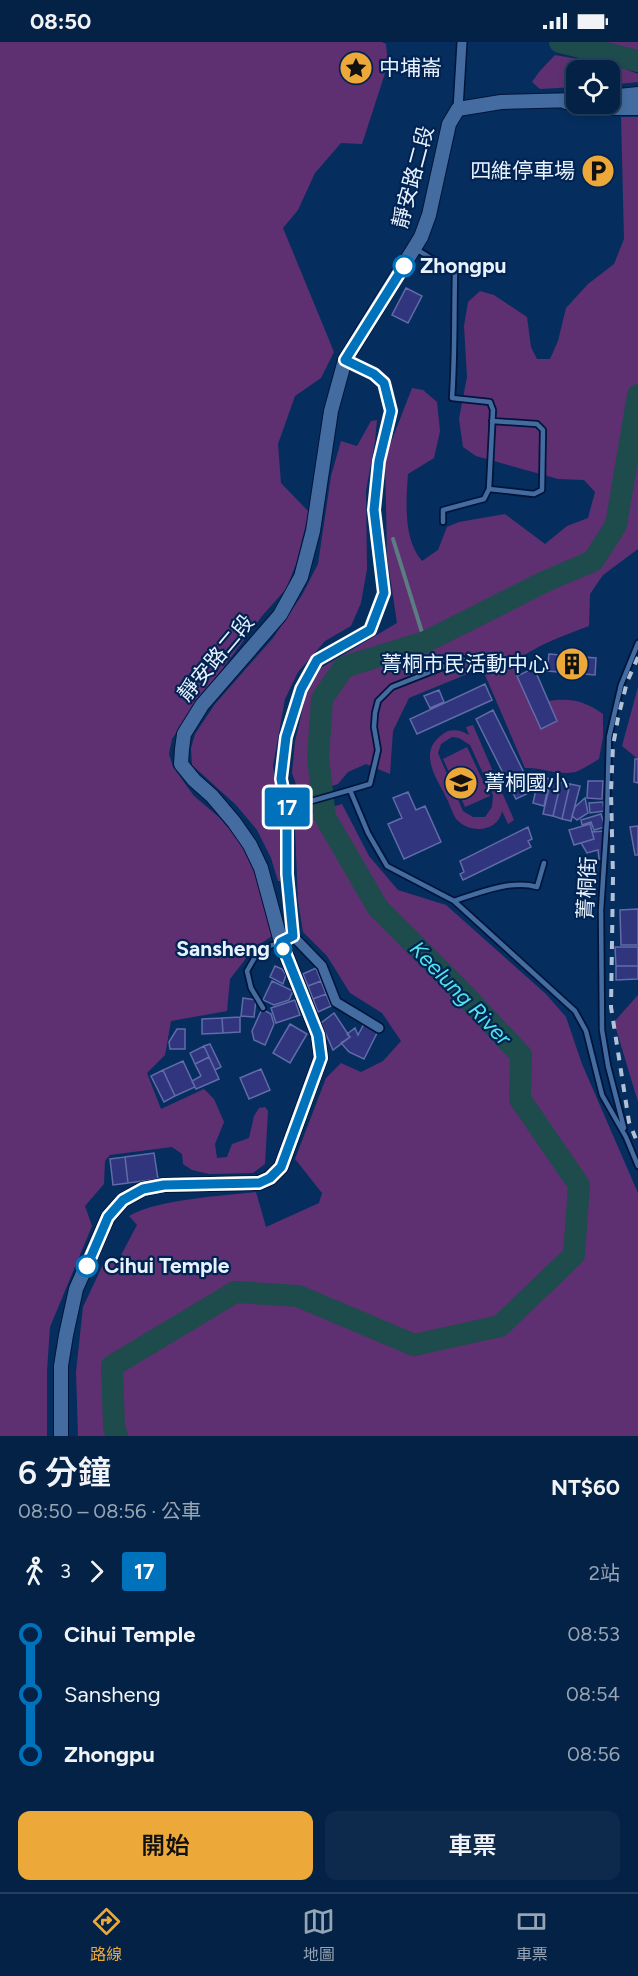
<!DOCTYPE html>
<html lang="zh-TW">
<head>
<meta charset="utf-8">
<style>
	body { margin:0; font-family:Figtree,"Noto Sans TC",sans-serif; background:#0d2a4d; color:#f1f3f6; height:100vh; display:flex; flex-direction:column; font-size:22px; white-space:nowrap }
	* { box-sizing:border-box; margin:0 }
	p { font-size:20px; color:#97a4b3 }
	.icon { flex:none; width:33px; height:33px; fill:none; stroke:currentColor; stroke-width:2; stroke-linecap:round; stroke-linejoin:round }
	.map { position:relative; height:1394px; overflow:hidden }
	.details { display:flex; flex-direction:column; background:#042246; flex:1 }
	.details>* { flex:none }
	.badge { padding:0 12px; border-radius:4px; font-size:21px; line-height:39px }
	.tools { position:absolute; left:566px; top:18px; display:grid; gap:12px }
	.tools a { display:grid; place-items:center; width:54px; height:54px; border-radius:12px; background:#042246; box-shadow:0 3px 9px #0003,0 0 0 2px #253f5f; font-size:30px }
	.map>.badge { position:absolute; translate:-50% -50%; box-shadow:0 0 0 3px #fff }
	.legs { display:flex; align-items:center; gap:9px; height:66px; padding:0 18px; font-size:20px }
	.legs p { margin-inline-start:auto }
	.head { display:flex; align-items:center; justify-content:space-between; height:102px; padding:0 18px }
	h1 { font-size:33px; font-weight:600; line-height:45px }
	.action { display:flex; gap:12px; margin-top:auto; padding:12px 18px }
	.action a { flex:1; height:69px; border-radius:12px; background:#eca93a; color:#111; font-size:24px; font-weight:600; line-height:69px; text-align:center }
	.action a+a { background:#0d2a4d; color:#f1f3f6 }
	ul { padding:0 18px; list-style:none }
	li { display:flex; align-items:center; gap:21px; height:60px; font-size:22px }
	li i { display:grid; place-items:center; width:9px; height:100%; margin:0 8px; background:currentColor }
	li i::after { content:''; width:15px; height:15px; margin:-8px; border:4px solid; border-radius:50%; background:#042246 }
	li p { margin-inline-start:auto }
	li:first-child i { background:linear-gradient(#0000 50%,currentColor 0) }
	li:last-child i { background:linear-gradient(currentColor 50%,#0000 0) }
	.status { display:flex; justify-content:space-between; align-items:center; height:42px; padding:0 30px; background:#042246; direction:ltr }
	.status svg { height:16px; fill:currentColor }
	.tabs { display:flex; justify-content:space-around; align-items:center; height:84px; border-top:2px solid #253f5f; background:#042246; font-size:16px; color:#97a4b3 }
	.tabs a { display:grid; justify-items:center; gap:3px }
	.tabs .selected { color:#eca93a }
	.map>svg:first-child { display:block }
	.green { fill:#5f3071; fill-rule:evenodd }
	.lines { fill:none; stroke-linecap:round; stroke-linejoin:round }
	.stream { stroke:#5b7d81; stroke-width:4 }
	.river { stroke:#1e4b4c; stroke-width:22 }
	.building { fill:#30357e; stroke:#616ba8; stroke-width:1.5 }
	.service-casing { stroke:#001539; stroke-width:8 }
	.minor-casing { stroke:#001539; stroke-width:12 }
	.secondary-casing { stroke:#001539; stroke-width:16 }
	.service { stroke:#446ca1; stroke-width:4.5 }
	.minor { stroke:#446ca1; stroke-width:9 }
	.secondary { stroke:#446ca1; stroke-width:14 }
	.rail { stroke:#b1c2d7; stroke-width:4; stroke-dasharray:8 8; stroke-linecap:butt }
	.line-1-casing { stroke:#fff; stroke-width:14 }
	.line-1 { stroke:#0072bc; stroke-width:9 }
	.stop-1-dot { fill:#fff; stroke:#0072bc; stroke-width:3 }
	.labels { text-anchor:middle; stroke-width:4.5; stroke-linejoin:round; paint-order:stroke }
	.poi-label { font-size:21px; fill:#e8f2fe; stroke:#002352; text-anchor:start }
	.street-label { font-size:21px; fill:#e8f2fe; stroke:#002352 }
	.stop-label { font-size:21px; font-weight:bold; fill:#e8f2fe; stroke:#002352; text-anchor:start }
	.water-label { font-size:22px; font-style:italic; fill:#53e4e6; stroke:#002352 }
</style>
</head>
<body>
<div class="status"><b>08:50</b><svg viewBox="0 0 49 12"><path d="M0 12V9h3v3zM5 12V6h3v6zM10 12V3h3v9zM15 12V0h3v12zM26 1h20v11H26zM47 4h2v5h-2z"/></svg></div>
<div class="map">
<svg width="638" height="1394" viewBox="0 0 638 1394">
	<rect width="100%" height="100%" fill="#052e5e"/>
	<path class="green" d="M0,0H382L386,2L388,22L362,102L341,101L315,131L298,168L283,186L334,310L321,336L295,354L278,402L281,441L309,470L296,522L286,547L262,574L190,670L172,697L169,712L173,725L194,754L220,776L241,801L254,828L272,894L254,906L230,937L227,969L171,979L165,1013L147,1031L161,1067L204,1047L214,1057L224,1080L215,1102L217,1116L227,1115L232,1102L249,1096L254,1074L259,1066L265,1065L268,1069L265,1122L253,1131L209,1132L192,1128L183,1122L182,1112L172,1105L110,1113L105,1119L104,1142L85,1164L92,1184L50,1285L47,1329V1394H0Z
		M590,0H638V13L596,3Z
		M555,13L617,24L638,32V40L609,43V28H576V45L540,47L532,40L539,30Z
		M621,75H638V507L603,533L590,552L589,584C562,594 534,604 512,622L541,687L557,679L548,659C571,656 583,658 603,672V695L599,717C592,721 585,726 578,729C562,735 542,725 525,726L482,626L409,656L393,689L390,732L366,722L348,730L338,742L300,754L292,731L295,699L306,653L321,626L397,581L387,514L385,416L412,346L423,348L437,360L440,389L434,416L408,432C406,459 403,497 422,519L438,508L447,485L459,480L505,472L545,502L567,484L588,476L595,450L584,438L558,437L476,414L463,405L459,377L467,335L464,284L468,260L480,249L494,253L527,275L531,305L537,317H550L558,299L566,266L588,242L614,222L624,197Z
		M377,378L375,399L366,449L367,527L361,561L351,584L325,599L298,630L285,657L273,724L280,772V839H278L271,816L257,788L236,763L192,723L191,706L195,692L215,662L273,596L302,553L318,522L331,434L341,399L357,404L371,379Z
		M638,645V717L622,704Z
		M473,683L514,778L508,782L502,769C498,790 471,792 457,778C453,773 450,763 447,757C436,735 417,710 443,692C451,686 461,688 469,693L466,685ZM452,695L459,696L470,703L493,753L492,765L485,775H473L463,769L438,711L441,702Z
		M467,705L490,754L465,765L443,717Z
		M342,762L369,814L398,848L446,863L546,952L566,975L582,1022L638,1151V1394H78L76,1330L83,1265L106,1216L119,1217L137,1183L129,1174C158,1157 222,1154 256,1150L266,1185L319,1161L322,1151L295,1117L326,1036L341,1021L361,1030L383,1019L401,999L382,971L350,951L327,914L303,890L298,859L295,786L299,775Z
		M638,953V1060L614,980Z"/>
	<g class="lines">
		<path class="stream" d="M393,497L425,600"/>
		<path class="river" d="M560,0L638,19
			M117,1394L114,1385L112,1324L235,1250L298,1254L414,1303L500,1284L574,1213L579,1143L520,1057L521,1013L459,947L378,866L325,775L318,716L322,657L344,625L425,600L546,539L593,519L616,483L638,353"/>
	</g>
	<path class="building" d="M406,246L422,254L408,281L392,273Z
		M549,612L596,616L595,633L547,629Z
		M534,626L557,679L541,687L517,634Z
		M485,642L492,658L417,692L410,677Z
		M439,648L444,660L430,666L424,654Z
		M493,668L533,749L516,757L476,677Z
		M635,717H638V741L634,740Z
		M539,734L550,737L544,764L533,761Z
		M551,737L561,740L553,774L543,772Z
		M588,739H603L602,757L587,756Z
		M561,740L570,742L562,777L553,774Z
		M570,742L580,744L571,779L562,777Z
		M408,750L416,768L425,764L441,800L404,817L388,782L402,776L393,756Z
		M585,756L588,771L577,778L572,774L575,765Z
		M603,760L604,769L590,771L589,761Z
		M601,772L605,785L594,788L591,780L582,783L581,778Z
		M590,782L594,797L574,803L569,788Z
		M638,784V813H635L630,785Z
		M528,785L532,797L528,799L531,805L463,838L460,832L464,830L460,819Z
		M604,789L603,817H599L598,808L587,811L581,801L594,797L592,790Z
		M638,867V903H621L620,868Z
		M615,905H638V924H616Z
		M275,924L282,927L286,933L283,942L270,935Z
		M616,924H638V937L616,938Z
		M316,926L321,939L308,944L303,932Z
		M272,939L293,949L289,958L274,963L263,958Z
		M321,939L326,952L313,957L308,944Z
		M326,952L331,964L318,970L313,957Z
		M243,956L256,958L254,975L241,974Z
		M295,958L300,973L276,981L271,966Z
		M262,967L271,972L274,982L265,1003L254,998L252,989Z
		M334,971L350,995L333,1008L321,981Z
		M240,975V990L223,991L222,976Z
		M222,976L223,991L202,992V977Z
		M290,982L307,992L290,1021L273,1011Z
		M364,982L378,989L364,1017L349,1010L341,1001L350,995L347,992L355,986L358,993Z
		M177,987H185V1007H170L169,1000Z
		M210,1002L221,1025L215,1028L204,1004Z
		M204,1004L209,1015L195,1022L190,1011Z
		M209,1015L219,1037L196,1047L192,1039L201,1034L195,1022Z
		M183,1019L195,1045L175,1054L163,1028Z
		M261,1027L270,1048L249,1057L240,1036Z
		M163,1028L175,1054L164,1060L151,1034Z
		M154,1111L158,1137L128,1141L125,1115Z
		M125,1115L128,1141L113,1143L110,1117Z"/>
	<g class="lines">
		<defs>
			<path id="service" d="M416,207L455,231C454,273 455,314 452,356L490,360L493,368L489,447L484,457L443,468V480
				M489,447L534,452L542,448L543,388L537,382L492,379
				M350,748L370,742L378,708L374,685L375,671L378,659L392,645L463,617
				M287,766L350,748L368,791L387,824L454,859L575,969L586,989L602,1053L626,1095L638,1124
				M454,859C478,851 513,837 537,845L544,821
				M263,966L251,946L247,929L259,908L278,901
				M624,1086L608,1024L602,988L601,868L607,777L609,695L621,643L638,601"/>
			<path id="minor" d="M458,67L462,0
				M293,894L287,832V766L281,737L286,695L301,647L317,618L370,588L384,551L374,467L379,419L391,370L384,341L374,332L345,318
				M288,896L293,894L322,924L336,960L379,986"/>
			<path id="secondary" d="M609,55L638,52
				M566,60L602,66H638
				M61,1394V1324L66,1293L76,1247L108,1175L123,1158L143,1147L164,1143L259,1141L270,1136L281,1125L321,1015L318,993L281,900L261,826L250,803L234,780L212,754L194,738L181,722L182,707L184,692L202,663L280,573L301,535L313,489L331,369L345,318L421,195L429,173L449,82L458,67L501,60L576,58"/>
		</defs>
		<use href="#service" class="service-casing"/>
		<use href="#minor" class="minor-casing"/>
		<use href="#secondary" class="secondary-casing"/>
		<use href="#service" class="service"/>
		<use href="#minor" class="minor"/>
		<use href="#secondary" class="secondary"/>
		<path class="rail" d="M638,615L627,640L618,676L613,704L611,750L613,835L611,965L629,1080L638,1102"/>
	</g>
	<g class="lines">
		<defs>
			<path id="line-1" d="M87,1224L108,1175L123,1158L143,1147L164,1143L259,1141L270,1136L281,1125L321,1016L318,993L281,900L293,894L287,832V766L281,737L286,695L301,647L317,618L370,588L384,551L374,468L379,419L391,369L384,341L374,332L345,318L404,224"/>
		</defs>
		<use href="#line-1" class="line-1-casing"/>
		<use href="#line-1" class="line-1"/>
	</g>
	<defs>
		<symbol id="sight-disc" viewBox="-11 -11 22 22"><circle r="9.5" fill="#eca93a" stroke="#002352"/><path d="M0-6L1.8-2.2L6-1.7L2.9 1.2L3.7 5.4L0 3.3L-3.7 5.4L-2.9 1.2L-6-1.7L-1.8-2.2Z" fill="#111"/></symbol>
		<symbol id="parking-disc" viewBox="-11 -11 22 22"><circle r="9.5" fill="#eca93a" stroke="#002352"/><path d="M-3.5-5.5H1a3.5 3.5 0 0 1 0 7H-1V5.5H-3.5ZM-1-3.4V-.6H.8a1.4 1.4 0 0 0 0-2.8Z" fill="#111"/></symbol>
		<symbol id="building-disc" viewBox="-11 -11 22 22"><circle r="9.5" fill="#eca93a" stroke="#002352"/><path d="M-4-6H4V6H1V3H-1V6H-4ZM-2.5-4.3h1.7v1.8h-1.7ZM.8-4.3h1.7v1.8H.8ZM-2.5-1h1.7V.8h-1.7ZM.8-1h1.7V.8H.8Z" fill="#111"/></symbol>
		<symbol id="school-disc" viewBox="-11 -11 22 22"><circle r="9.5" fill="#eca93a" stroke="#002352"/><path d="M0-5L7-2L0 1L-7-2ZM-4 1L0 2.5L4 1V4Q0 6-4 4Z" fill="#111"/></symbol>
	</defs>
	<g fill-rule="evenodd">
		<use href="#sight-disc" x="337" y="7" width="38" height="38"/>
		<use href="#parking-disc" x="579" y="110" width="38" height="38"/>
		<use href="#building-disc" x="553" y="603" width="38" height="38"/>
		<use href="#school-disc" x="442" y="722" width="38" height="38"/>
	</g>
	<g class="stop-1-dot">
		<circle cx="404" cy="224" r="10"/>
		<circle cx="283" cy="907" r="8"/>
		<circle cx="87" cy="1224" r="10"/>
	</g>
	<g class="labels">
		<g class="poi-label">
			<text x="379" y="33">中埔崙</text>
			<text x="575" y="136" text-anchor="end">四維停車場</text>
			<text x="549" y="629" text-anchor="end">菁桐市民活動中心</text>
			<text x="484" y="748">菁桐國小</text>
		</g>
		<g class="street-label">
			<text transform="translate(413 135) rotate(-75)" y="7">靜安路二段</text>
			<text transform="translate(216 616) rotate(-50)" y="7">靜安路二段</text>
			<text transform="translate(587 846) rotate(-87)" y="7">菁桐街</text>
		</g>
		<g class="stop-label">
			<text x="420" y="231">Zhongpu</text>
			<text x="270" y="914" text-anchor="end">Sansheng</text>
			<text x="104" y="1231">Cihui Temple</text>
		</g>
		<g class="water-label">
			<text transform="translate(461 951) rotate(46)" y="8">Keelung River</text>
		</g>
	</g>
</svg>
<div class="tools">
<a><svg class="icon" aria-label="locate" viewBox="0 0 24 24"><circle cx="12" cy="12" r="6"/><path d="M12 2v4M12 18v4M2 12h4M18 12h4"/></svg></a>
</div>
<b class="badge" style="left:287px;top:765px;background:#0072bc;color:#fff">17</b>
</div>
<section class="details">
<div class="head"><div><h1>6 分鐘</h1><p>08:50 – 08:56 · 公車</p></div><b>NT$60</b></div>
<div class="legs"><svg class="icon" aria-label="walk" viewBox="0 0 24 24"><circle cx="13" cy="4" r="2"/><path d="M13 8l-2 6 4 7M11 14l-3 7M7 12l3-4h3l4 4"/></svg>3<svg class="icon" aria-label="forward" viewBox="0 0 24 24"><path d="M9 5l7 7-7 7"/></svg><b class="badge" style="background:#0072bc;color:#fff">17</b><p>2站</p></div>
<ul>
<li><i style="color:#0072bc"></i><b>Cihui Temple</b><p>08:53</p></li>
<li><i style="color:#0072bc"></i><span>Sansheng</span><p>08:54</p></li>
<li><i style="color:#0072bc"></i><b>Zhongpu</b><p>08:56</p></li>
</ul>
<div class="action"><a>開始</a><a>車票</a></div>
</section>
<nav class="tabs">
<a class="selected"><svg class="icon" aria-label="directions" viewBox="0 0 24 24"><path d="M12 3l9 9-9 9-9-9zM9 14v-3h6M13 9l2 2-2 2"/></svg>路線</a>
<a><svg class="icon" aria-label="map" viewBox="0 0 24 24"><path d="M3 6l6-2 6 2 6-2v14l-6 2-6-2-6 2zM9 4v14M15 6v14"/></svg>地圖</a>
<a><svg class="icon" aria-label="tickets" viewBox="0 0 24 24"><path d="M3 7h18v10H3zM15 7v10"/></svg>車票</a>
</nav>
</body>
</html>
